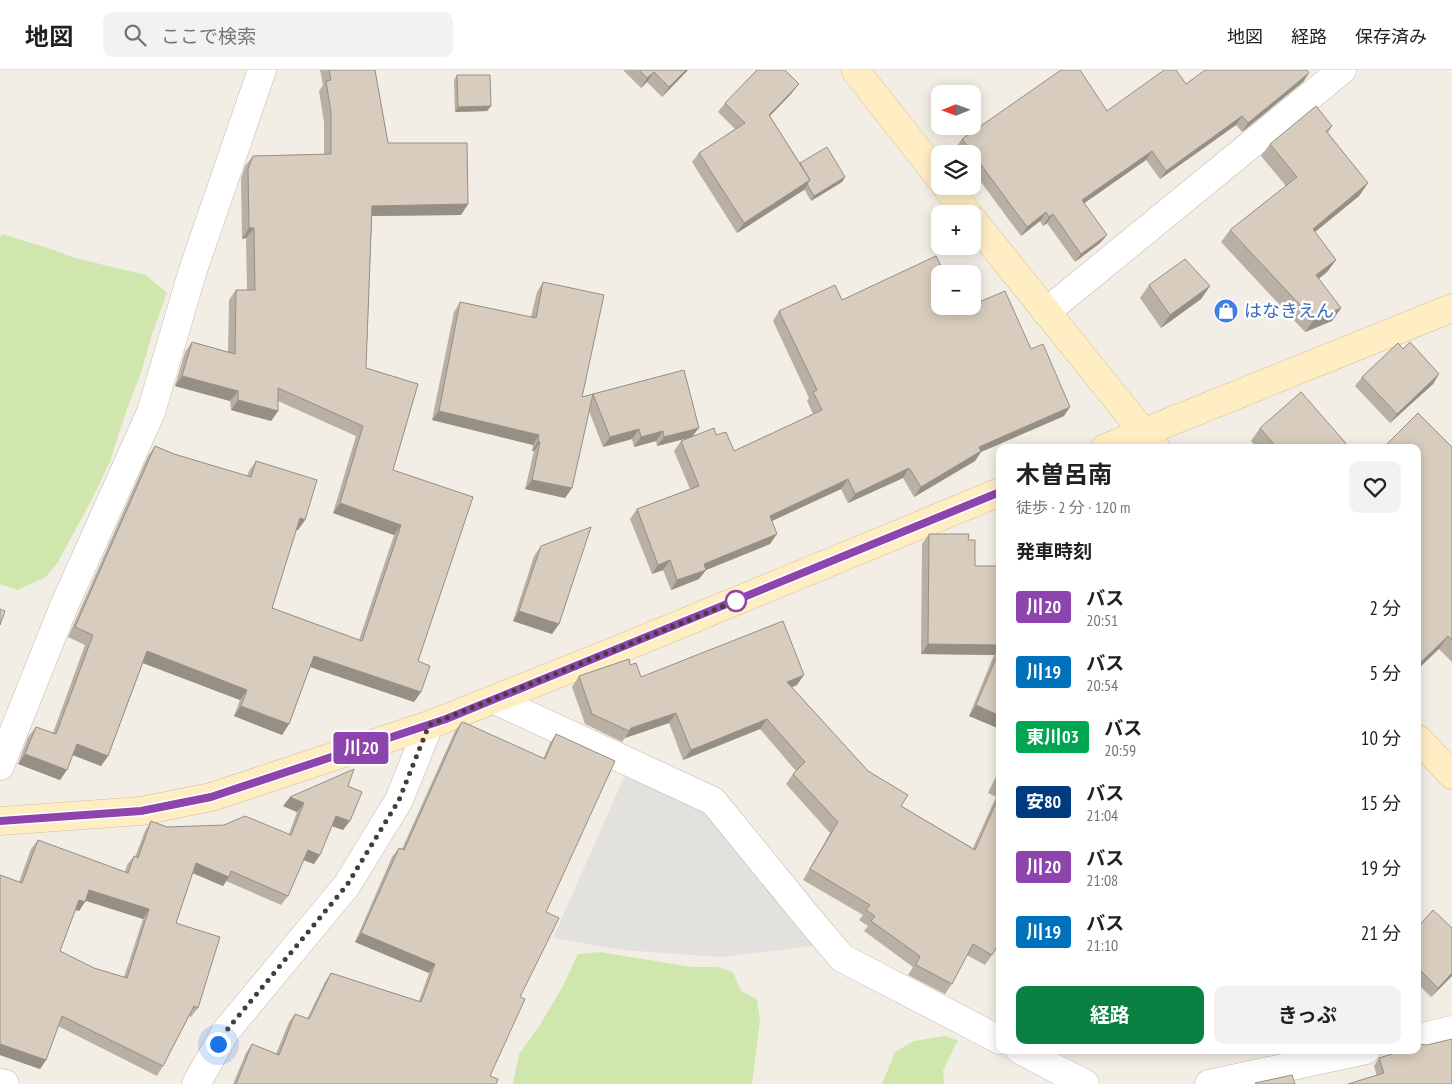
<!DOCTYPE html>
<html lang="ja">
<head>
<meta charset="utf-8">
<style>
	body { margin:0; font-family:"PT Sans Narrow","Noto Sans JP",sans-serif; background:#f2f2f2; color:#202124; height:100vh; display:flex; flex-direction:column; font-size:19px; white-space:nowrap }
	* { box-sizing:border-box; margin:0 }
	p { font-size:16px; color:#757577 }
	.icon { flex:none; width:28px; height:28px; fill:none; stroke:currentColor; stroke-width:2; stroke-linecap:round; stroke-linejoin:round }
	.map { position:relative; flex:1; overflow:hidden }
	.sheet { position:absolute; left:996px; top:374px; width:425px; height:610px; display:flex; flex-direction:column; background:#fff; border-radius:10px; box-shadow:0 2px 12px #0003 }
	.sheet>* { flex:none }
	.badge { padding:0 10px; border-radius:4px; font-size:18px; line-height:32px }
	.needle { width:32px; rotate:269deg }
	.controls { position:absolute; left:931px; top:15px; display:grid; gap:10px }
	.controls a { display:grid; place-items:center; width:50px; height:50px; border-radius:10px; background:#fff; box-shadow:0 2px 12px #0003; font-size:25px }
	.you { position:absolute; width:25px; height:25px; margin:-12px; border:4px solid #fff; border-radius:50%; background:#1a73e8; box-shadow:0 0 0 8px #1a73e833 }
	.map>.badge { position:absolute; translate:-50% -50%; box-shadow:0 0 0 2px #fff }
	h2 { padding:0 20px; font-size:19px; line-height:45px }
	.round { display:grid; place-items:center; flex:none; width:52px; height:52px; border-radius:10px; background:#f2f2f2 }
	.overview { display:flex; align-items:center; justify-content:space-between; height:85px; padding:0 20px }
	h1 { font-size:24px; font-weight:700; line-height:38px }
	.cta { display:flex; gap:10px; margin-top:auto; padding:10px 20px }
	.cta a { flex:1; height:58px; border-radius:10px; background:#0b8043; color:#fff; font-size:20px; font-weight:700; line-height:58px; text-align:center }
	.cta a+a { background:#f2f2f2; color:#202124 }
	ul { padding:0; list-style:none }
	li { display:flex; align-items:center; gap:15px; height:65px; padding:0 20px }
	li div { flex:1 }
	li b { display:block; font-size:19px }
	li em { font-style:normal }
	li .badge { min-width:55px; font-weight:700; text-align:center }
	header { display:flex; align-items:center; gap:30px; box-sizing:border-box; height:70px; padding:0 25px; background:#fff; border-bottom:1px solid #e0e0e0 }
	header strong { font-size:24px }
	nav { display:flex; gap:28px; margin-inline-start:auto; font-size:18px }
	.search { width:350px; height:45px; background:#f2f2f2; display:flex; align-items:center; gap:12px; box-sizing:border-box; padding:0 18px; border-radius:10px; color:#757577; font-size:19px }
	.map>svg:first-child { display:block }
	.green { fill:#cfe7ad }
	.parking { fill:#e3e1dd }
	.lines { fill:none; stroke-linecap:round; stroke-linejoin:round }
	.street-casing { stroke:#c1b8ab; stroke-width:29 }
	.secondary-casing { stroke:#d3c194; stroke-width:29 }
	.street { stroke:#fff; stroke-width:28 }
	.secondary { stroke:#ffeec3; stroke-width:28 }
	.wall { fill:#b9afa3; fill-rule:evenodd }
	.shaded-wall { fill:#968f84 }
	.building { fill:#d7ccbd; stroke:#968f84; fill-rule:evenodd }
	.line-casing { stroke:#fff; stroke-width:11 }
	.line { stroke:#8e44ad; stroke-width:8 }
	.walk { stroke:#453e35; stroke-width:5; stroke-dasharray:0 9 }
	.stop-dot { fill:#fff; stroke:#8e44ad; stroke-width:2.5 }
	.labels { text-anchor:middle; stroke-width:5; stroke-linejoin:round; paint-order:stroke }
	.shop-label { font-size:18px; fill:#366cbe; stroke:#fff; text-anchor:start }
</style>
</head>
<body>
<header>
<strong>地図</strong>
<div class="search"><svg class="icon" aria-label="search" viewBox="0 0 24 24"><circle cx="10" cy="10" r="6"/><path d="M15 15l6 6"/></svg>ここで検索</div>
<nav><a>地図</a><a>経路</a><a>保存済み</a></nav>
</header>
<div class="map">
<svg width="1452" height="1014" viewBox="0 0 1452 1014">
	<rect width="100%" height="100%" fill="#f3eee5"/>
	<path class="green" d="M2,164L48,178L75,188L146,205L167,223L153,261L140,306L128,336L110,391L92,429L58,492L46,507L17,520L0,514V168Z
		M600,882L692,897H717L733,902L741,921L757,929L760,950L752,1014H513L519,984L538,958L563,916L578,884Z
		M944,966L958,970L943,1001L944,1014H882L895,982L914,971Z"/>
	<path class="parking" d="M625,705L704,738L814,876L720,887L622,880L553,868Z"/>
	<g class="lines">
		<defs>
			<path id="street" d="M1046,242L1342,0
				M495,630L713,731L805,844L842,888L1000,970
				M0,696L64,536L151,342L193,200L262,0
				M1418,968L1452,960
				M1020,980L1085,1014
				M0,1013L5,1014
				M196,1014L226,961L347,815L399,730L429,655
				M1209,1014L1366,980"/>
			<path id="secondary" d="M855,0L940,108
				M946,116L968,144
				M972,149L1156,378
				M1105,378L1452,238
				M1418,669L1452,705
				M0,751L141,741L211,727L429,655L620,579L1000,422"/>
		</defs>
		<use href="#street" class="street-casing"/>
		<use href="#secondary" class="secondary-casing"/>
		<use href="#street" class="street"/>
		<use href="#secondary" class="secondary"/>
	</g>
	<path class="wall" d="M320,0H375L388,73L468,134L461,145L372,146L366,298L393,400L418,591L421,622L414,632L310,597L289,654L282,665L234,646L240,630L143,593L108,686L101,696L73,685L60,710L18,694L28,667L36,657L53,663L85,575L68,567L148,386L155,376L174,384L247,406L249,401L256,391L305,450L298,460L296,459L272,538L359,570L394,465L333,443L356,366L278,331V341L271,351L231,340L230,331L175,316L185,282L192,272L228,282L229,230L236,220H247L246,168L242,169L241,109L245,96L253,86L324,84V52L319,21L323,15Z
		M623,0H688L662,27L647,12L641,18Z
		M1309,3L1303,12L1242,62L1236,55L1160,109L1146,90L1084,133L1107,165L1100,173L1075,192L1047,153L1043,156L1040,151L1021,166L972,100V84H961L956,77L962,69L1107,41L1186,14Z
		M457,5L491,36L487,41L455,42L454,10Z
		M792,23L770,46L800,93L845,107L842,112L811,131L804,119L737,163L692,92L699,83L735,59L718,42L725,33Z
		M1332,56L1328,63L1368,113L1359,126L1315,162L1336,190L1327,202L1318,209L1341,238L1332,251L1305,262L1221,172L1230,160L1286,116L1261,86L1270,74Z
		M543,212L582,327L684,300L693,366L716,365L734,381L813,344L807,331L809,328L773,251L779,241L842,230L963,240L1031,279L1064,346L981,382L975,391L914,427L903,408L848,433L841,419L772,451L770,474L706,500L699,509L671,520L663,500L652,504L630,449L637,439L690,419L674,381L681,371L688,368L657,376L656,371L634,377L632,369L603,377L589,341L572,418L565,428L525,419L534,381H532L533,375L432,350L454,242L460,232L531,247L537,222Z
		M1149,215L1210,216L1201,229L1161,258L1140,228Z
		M1403,279L1439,304L1433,314L1390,353L1355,316L1362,307Z
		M1260,358L1350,378H1257L1251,371Z
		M1452,377V592L1439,579Z
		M929,464L968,470L975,496H1000V659L969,646L994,585L921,584L922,474Z
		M541,476L559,554L552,564L513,551L534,486Z
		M630,595L641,607L797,615L792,617L868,701L901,736L973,778L996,727L988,723L1000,698V815L997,819L992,885L985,895L967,885L952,914L945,924L908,905L913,897L864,861L868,856L859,850L863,845L803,810L830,763L786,714L793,704L796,701L760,659L683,690L669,653L625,668L622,672L585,654L572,617L579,606Z
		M461,653L543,689L550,673L556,664L546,842L520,927L490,1006L496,1014H233L246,983L252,974L276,984L289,952L295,944L307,949L325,912L331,903L419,931L429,903L355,872L392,787L399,778L402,779L455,661Z
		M348,716L343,760L332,756L314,794L303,790L288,826L281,835L226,811L223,816L193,803L176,853L198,938L191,947L189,946L163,996L157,1006L58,956L46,990L40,999L0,985V805L19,812L31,779L38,770L125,802L127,795L134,786L135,787L145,761L151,751L167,757L289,764L297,742L283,736ZM86,830L143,849L124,907L94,898L60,881L75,840L79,841Z
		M1418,857L1452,858V906L1431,927L1418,914Z
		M1427,975L1452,1014L1377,1006L1374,996L1379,988Z"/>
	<path class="shaded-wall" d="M686,0H688L662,27L669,17Z
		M654,2L647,12L641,18L647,8Z
		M1309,3L1303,12L1242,62L1248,53Z
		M799,14L792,23L762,54L769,45Z
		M491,36L487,41L455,42L458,37Z
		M1242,46L1236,55L1160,109L1166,101Z
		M1152,81L1146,90L1076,139L1082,130Z
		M845,107L842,112L811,131L814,126Z
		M810,110L804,120L737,163L744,153Z
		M1368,113L1359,126L1304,171L1313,159Z
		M468,134L461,145L365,146L372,136Z
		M1046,142L1040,151L1021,166L1027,157Z
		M1053,144L1047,153L1043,156L1049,147Z
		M249,158H254L246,168L242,169Z
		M1107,165L1100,173L1075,192L1081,184Z
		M1336,190L1327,202L1307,218L1316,205Z
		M1210,216L1201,229L1161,258L1170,245Z
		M1341,238L1332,251L1305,262L1314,250Z
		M1439,304L1433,314L1390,353L1397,344Z
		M182,306L238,321L230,331L175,316Z
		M238,330L278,341L271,351L231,340Z
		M1070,337L1064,346L981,382L975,391L914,427L921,417L979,377Z
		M439,341L539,365L533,375L432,350Z
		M699,358L692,367L657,376L664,367Z
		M639,359L632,369L603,377L610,367Z
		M663,361L656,371L634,377L641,367Z
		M538,371L540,372L534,381H532Z
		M909,398L903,408L848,433L855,424Z
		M848,409L841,419L763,455L770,446Z
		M532,410L572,418L565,428L525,419Z
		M340,433L401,455L394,465L333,443Z
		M300,448L305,450L298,460L292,458Z
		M777,464L770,474L706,500L699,509L671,520L677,510L704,494Z
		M670,490L663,500L652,504L658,495Z
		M519,541L559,554L552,564L513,551Z
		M1448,566L1439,579L1418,599V595Z
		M928,574L1000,575V577L994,585L921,584Z
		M147,581L247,620L240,630L140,592Z
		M314,586L421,622L414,632L307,596Z
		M804,605L797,615L780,622L787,612Z
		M976,635L1000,646V659L969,646Z
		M241,636L289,654L282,665L234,646Z
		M676,643L669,653L625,668L631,658Z
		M767,649L760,659L683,690L691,680Z
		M77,674L108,686L101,696L70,684Z
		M25,684L67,700L60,710L18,694Z
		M290,727L304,733L297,742L283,736Z
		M336,746L350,751L343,760L329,755Z
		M308,780L320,785L314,794L301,789Z
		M196,793L229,807L223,816L190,802Z
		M89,820L149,839L143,849L83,830Z
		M79,830L85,832L79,841L73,839Z
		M361,863L435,894L429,903L355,872Z
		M1452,903V906L1431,927L1438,918Z
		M0,974L46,990L40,999L0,985Z"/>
	<path class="building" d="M329,0H375L388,73H467L468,134L372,136L366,298L418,314L393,400L473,427L418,591L430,596L421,622L314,586L289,654L241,636L247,620L147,581L108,686L77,674L67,700L25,684L36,657L56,664L93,565L75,557L155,376L174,384L251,407L256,391L317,410L305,450L300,448L272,538L362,571L401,455L340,433L363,356L278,318V341L238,330V321L182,306L192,272L235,284L236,220H255L254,158H249L248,99L253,86L331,84V42L326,11L331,10Z
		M639,0H686L669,17L654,2L647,8Z
		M757,0H785L799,14L769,45L810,110L744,153L699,83L745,53L725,33Z
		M1061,0H1080L1107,41L1164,0H1176L1186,14L1205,0H1307L1309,3L1248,53L1242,46L1166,101L1152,81L1082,130L1107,165L1081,184L1053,144L1049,147L1046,142L1027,157L962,69Z
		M457,5H490L491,36L458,37Z
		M1316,36L1332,56L1326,61L1368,113L1313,159L1336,190L1316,205L1341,238L1314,250L1230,160L1297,107L1270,74Z
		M827,77L845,107L814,126L807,114L810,110L800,93Z
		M936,186L945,204H940V236H961L963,240L971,236H972V235L1005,221L1031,279L1043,274L1070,337L979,377L981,381L921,417L909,398L855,424L848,409L770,446L777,464L704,494L706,500L677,510L670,490L658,495L637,439L699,416L681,371L714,358L716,365L726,362L734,381L822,340L813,322L817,320L779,241L835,215L842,230Z
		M1185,189L1210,216L1170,245L1149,215Z
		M543,212L604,225L582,327L593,324L572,418L532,410L540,372L538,371L539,365L439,341L460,232L536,248Z
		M1410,272L1439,304L1397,344L1362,307L1398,273L1403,279Z
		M684,300L699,358L664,367L663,361L641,367L639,359L610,367L593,324Z
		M1301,322L1350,378H1277L1260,358Z
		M1418,343L1452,377V570L1448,566L1418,595V378H1383Z
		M591,457L559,554L519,541L541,476Z
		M929,464H969L968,470H975V496H1000V575L928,574Z
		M0,539L5,541L0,555Z
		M783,551L804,605L787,612L868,701L908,725L901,736L975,780L1000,724V815L997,819L1000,821V871L992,885L973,874L952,914L916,895L920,886L871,851L875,846L866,840L870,835L810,799L838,752L793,704L805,692L767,649L691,680L676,643L631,658L629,661L592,644L579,606L629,589L630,595L636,593L641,607Z
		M1000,579V646L976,635Z
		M463,652L545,689L556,664L615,691L546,842L559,848L520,927L525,929L490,1006L498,1009L496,1014H236L252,974L279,985L295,944L309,949L331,903L421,932L435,894L361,863L399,778L404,780L461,653Z
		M354,699L348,716L362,722L350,751L336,746L320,785L308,780L288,826L231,801L229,807L196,793L176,853L220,867L198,938L194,936L163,996L62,946L46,990L0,974V805L22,813L38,770L128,803L134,786L138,788L151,751L167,757L224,755L245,746L291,765L304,733L290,727ZM89,820L149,839L127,908L94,898L60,881L79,830L85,832Z
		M1000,703V715L996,713Z
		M1433,840L1452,858V903L1438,918L1418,898V857Z
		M1452,969V1014H1348L1384,1003L1379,988L1405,980H1418V974L1427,975Z
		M1292,1005L1295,1014H1256L1255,1013Z"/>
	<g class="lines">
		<defs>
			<path id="line" d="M0,751L141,741L211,727L446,649L1000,422"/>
		</defs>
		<use href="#line" class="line-casing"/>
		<use href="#line" class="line"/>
		<path class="walk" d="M218,974L226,961L347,815L399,730L429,655L736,531"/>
	</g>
	<defs>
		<symbol id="shop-disc" viewBox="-11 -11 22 22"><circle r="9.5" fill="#3f7fe0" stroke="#fff"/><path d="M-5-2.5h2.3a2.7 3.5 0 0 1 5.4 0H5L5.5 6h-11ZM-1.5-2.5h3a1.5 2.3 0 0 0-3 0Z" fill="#fff"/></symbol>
	</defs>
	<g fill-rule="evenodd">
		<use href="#shop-disc" x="1212" y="227" width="28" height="28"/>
	</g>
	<circle class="stop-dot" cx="736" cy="531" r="10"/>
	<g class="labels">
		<g class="shop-label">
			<text x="1244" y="247">はなきえん</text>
		</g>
	</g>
</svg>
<div class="controls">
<a><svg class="needle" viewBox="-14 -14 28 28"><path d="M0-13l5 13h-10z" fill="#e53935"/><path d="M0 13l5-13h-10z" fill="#757577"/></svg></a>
<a><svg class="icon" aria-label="layers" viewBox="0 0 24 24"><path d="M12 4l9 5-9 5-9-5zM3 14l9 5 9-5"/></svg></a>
<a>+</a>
<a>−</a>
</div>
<div class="you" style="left:218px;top:974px"></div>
<b class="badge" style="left:361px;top:678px;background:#8e44ad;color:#fff">川20</b>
<section class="sheet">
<div class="overview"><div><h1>木曽呂南</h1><p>徒歩 · 2 分 · 120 m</p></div><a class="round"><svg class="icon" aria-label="heart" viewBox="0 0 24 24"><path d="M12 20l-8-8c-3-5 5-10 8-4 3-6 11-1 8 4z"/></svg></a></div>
<h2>発車時刻</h2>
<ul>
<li><span class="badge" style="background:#8e44ad;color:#fff">川20</span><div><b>バス</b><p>20:51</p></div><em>2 分</em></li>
<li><span class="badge" style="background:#0072bc;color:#fff">川19</span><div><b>バス</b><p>20:54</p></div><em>5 分</em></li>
<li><span class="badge" style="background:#00a651;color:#fff">東川03</span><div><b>バス</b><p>20:59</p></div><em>10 分</em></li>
<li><span class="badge" style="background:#003b80;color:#fff">安80</span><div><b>バス</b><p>21:04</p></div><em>15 分</em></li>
<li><span class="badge" style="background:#8e44ad;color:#fff">川20</span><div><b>バス</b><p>21:08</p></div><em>19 分</em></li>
<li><span class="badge" style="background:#0072bc;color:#fff">川19</span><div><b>バス</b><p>21:10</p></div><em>21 分</em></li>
</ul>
<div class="cta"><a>経路</a><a>きっぷ</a></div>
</section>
</div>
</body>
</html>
